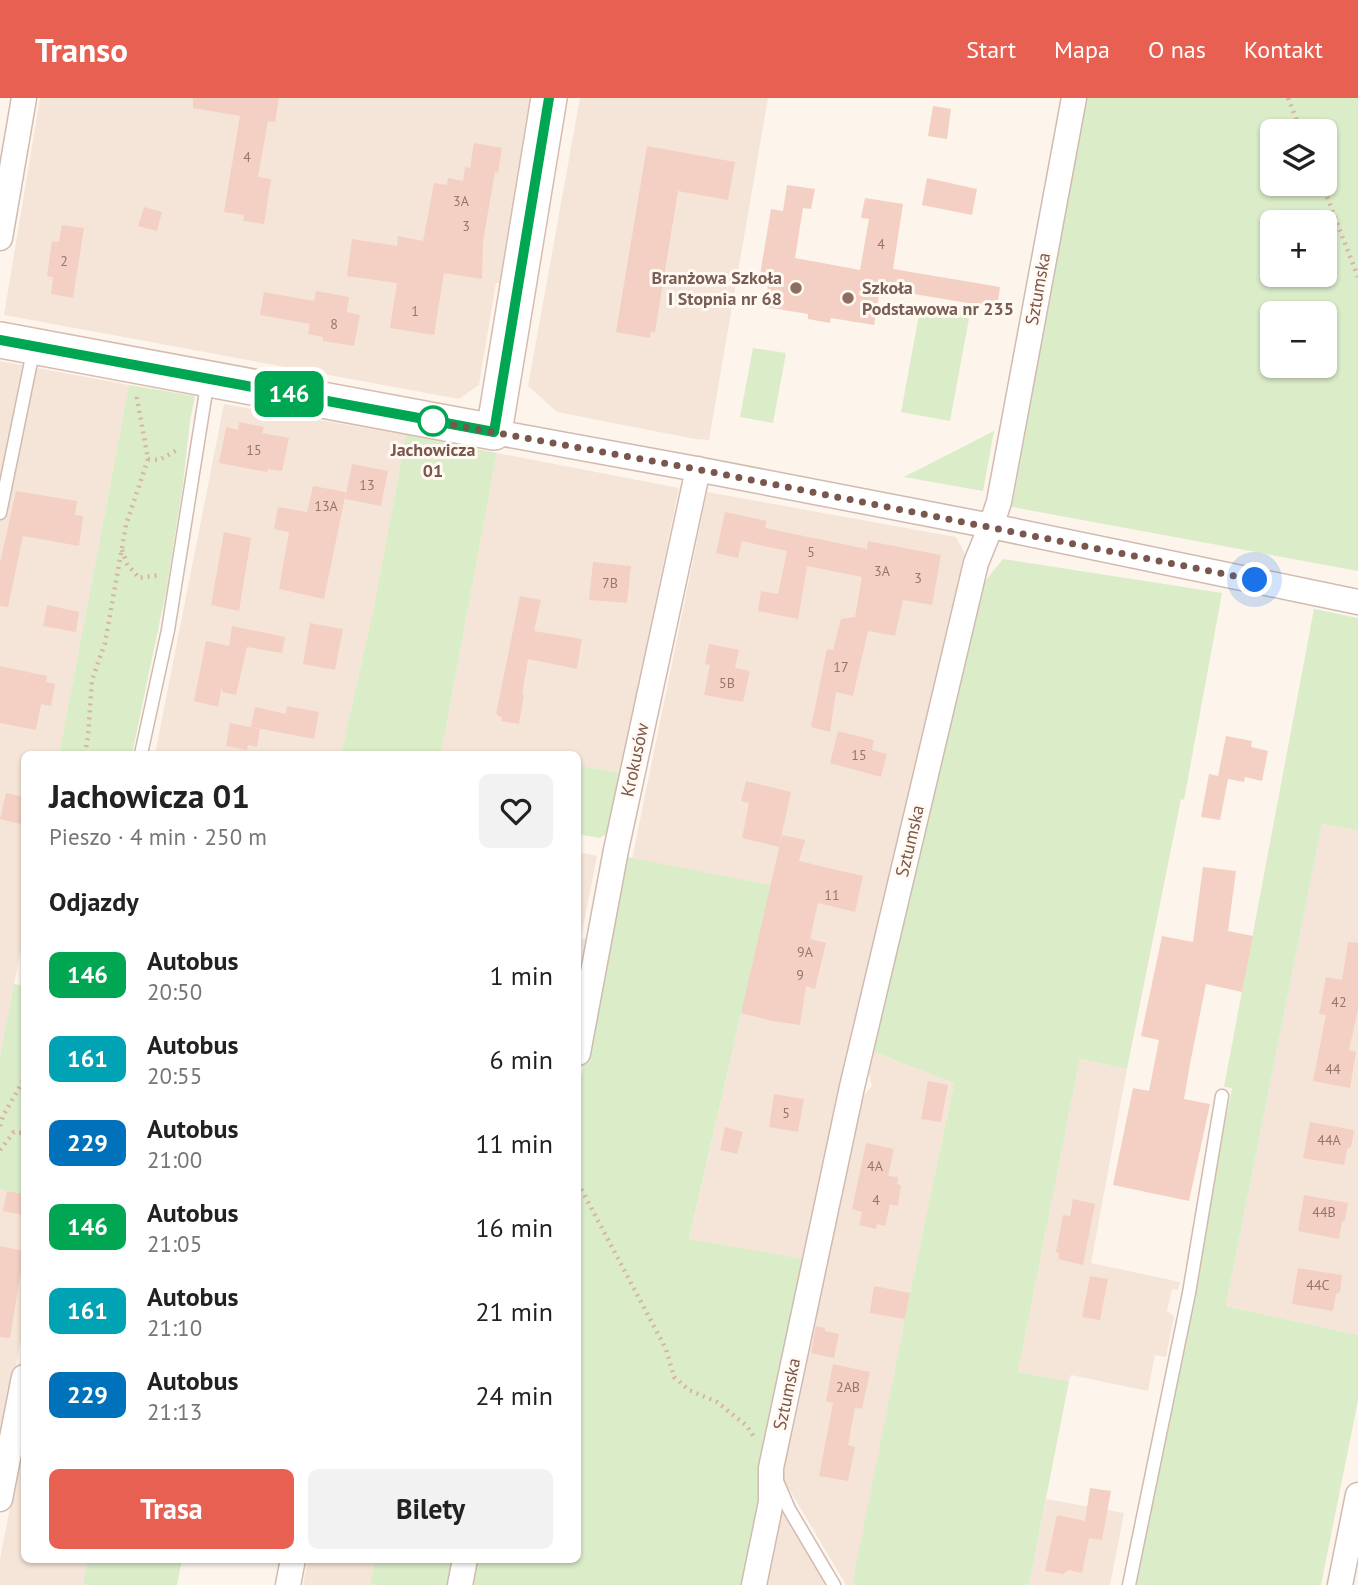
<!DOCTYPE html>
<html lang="pl">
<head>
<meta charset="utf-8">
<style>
	body { margin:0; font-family:"PT Sans",sans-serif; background:#f2f2f2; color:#222; height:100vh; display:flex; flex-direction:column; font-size:26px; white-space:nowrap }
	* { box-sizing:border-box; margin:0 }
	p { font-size:23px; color:#767676 }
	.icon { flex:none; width:38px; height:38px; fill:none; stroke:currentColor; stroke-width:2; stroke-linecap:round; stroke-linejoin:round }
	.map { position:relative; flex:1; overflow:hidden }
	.drawer { position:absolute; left:21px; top:653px; width:560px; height:812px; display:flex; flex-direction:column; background:#fff; border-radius:10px; box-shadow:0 2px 5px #0004 }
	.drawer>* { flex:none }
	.badge { padding:0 14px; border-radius:10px; font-size:24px; line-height:46px }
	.buttons { position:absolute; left:1260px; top:21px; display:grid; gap:14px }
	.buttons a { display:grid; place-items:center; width:77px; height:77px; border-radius:10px; background:#fff; box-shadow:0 2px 5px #0004; font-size:35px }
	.you { position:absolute; width:35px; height:35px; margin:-18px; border:5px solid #fff; border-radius:50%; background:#1a73e8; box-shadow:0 0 0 10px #1a73e833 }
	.map>.badge { position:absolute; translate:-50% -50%; box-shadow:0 0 0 4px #fff }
	h2 { padding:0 28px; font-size:26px; line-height:63px }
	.round { display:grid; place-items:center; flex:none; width:74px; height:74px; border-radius:10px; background:#f2f2f2 }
	.head { display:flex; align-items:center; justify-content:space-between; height:119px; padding:0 28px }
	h1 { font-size:33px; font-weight:700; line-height:52px }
	.cta { display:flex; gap:14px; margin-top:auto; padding:14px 28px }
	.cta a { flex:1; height:80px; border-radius:10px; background:#e76051; color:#fff; font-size:28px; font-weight:700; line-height:80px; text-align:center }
	.cta a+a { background:#f2f2f2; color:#222 }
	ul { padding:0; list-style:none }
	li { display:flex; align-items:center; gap:21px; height:84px; padding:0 28px }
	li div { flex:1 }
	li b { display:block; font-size:26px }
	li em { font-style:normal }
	li .badge { min-width:77px; font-weight:700; text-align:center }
	header { display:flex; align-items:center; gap:42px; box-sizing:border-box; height:98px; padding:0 35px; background:#e76051; color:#fff }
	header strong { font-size:33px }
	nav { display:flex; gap:38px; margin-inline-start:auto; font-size:24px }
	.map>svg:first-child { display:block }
	.residential { fill:#f5e5d9 }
	.green { fill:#dbecc9; fill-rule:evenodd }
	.building { fill:#f3d0c3 }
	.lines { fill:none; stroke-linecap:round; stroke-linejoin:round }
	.lane-casing { stroke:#d1bab0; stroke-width:15 }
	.street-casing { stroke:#d1bab0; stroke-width:27 }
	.secondary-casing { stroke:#d6bcb0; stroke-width:38 }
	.path { stroke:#d9b3a5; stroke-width:4.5; stroke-dasharray:2 5; stroke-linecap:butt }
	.lane { stroke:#fff; stroke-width:12 }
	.street { stroke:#fff; stroke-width:24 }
	.secondary { stroke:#fff; stroke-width:35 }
	.line-casing { stroke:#fff; stroke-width:16 }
	.line { stroke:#00a651; stroke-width:10 }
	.walk { stroke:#7a574d; stroke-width:7; stroke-dasharray:0 12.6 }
	.education-dot { fill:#8d6e63; stroke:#fff9f2; stroke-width:2.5 }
	.stop-dot { fill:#fff; stroke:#00a651; stroke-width:3.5 }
	.labels { text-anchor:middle; stroke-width:6; stroke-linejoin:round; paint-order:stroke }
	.number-label { font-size:14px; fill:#98756a }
	.education-label { font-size:18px; font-weight:bold; fill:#785e54; stroke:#fff9f2; text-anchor:end }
	.street-label { font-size:18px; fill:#7a574d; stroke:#fff9f2 }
	.stop-label { font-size:18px; font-weight:bold; fill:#7a574d; stroke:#fff9f2 }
</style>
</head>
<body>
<header>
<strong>Transo</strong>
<nav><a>Start</a><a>Mapa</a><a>O nas</a><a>Kontakt</a></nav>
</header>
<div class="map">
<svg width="1358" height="1487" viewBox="0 0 1358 1487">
	<rect width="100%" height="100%" fill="#fdf4eb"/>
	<path class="residential" d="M40,0H535L508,167L503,166L500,185H496L479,287L459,301L4,217Z
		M580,0H768L709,342L695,341L557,314L528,288Z
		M0,263L129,287L59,656H24V835L0,958Z
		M224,306L406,337L373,513L341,656H155Z
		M497,355L679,390L620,675L578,667V656H441Z
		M707,394L956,439L965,456L803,1161L689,1142L771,787L632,761Z
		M1322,726L1358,733V1237L1226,1208Z
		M578,754L597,758L581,840L589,842L578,893Z
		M874,954L954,985L910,1195L857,1465L852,1487H846L779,1374L858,1004L872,988L868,971Z
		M1080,961L1127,971L1091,1165L1180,1184L1178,1192L1172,1191L1167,1213L1174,1218L1166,1259L1155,1257L1148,1293L1071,1277L1069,1283L1018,1274Z
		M0,1091L24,1096V1226L0,1349Z
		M24,1337V1461H88L83,1487H0V1461Z
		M1046,1401L1124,1415L1110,1487H1029Z
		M785,1413L825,1487H763L777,1415Z
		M308,1461H375L370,1487H303Z"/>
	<path class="green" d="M1086,0H1358V473L1012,409ZM1272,33H1325V86H1272ZM1272,124H1325V177H1272ZM1272,215H1325V268H1272Z
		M921,206L970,215L950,323L901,314Z
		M753,250L786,255L773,325L740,319Z
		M129,287L195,298L190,323L183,386L166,494L132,656H59Z
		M994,333L983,393L904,379Z
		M406,337L497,355L441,656H341L373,513Z
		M1003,461L1222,495L1184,702L1181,701L1127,971L1080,961L1018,1274L1069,1283L1029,1487H852L910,1195L954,985L874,954L982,487Z
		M1314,511L1358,520V733L1322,726L1226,1208L1358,1237V1302L1321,1487H1134L1232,990L1224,989Z
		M578,667L620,675L619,698L613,732L600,740L578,736Z
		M627,759L771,787L689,1141L803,1161L760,1369L763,1409L746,1487H473L478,1461H578V993Z
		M14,886L24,888V1096L0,1091V958Z
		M88,1461H182L177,1487H83Z
		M375,1461H459L454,1487H370Z"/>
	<path class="building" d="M193,0H279L275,24L268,23L258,79L271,81L264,126L243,123L244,117L224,114L240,18L193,10Z
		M933,8L951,11L947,41L928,38Z
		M474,45L502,50L498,75L495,74L483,143L482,181L444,175L434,237L390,230L397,185L347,178L352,141L397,148L398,138L423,143L434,85L447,87L448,80L463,83L465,69L470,70Z
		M647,48L735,64L728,102L678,93L655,234H651L650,240L616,234Z
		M927,80L977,91L972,117L922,107Z
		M787,87L815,91L811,111L803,110L795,160L860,172L869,121L861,120L865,100L903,106L893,171L1000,189L997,210L890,192L889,199L879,197L874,227L831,220L830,225L808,221V216L765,209L769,179L760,177L771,111L783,113Z
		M144,109L162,114L157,133L138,128Z
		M62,127L84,130L73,200L51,196L53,179L47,178L52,143L59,144Z
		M316,193L349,199L347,214L360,217L354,248L323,243V239L308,236L310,226L260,217L264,194L314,203Z
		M239,324L264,329L262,335L289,340L282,373L268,371L267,374L219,365L226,329L238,332Z
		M352,366L388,373L381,408L345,401Z
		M313,388L346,394L324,501L279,491L289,434L274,431L278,409L307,414Z
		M16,393L77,403L75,417L83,418L79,448L23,438L8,509L0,508V465Z
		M725,414L767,423L765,430L867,451L868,443L941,457L932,507L903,502L895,538L868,533L853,598L836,594L830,634L811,629L827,551L833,552L841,521L855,519L862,479L807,468L798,521L758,513L761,493L778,496L787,453L742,443L738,460L716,455Z
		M224,434L251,440L239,513L211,507Z
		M593,464L631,468L627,505L589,502Z
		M520,498L541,502L534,533L582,541L577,571L528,561L522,597H524L519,626L501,623L502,619L498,618V616H496Z
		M47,507L79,514L76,534L43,528Z
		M310,525L343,531L335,572L303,566Z
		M232,528L285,539L282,555L247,549L236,597L222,594V587L218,609L194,603L206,543L229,548Z
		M709,546L739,552L735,570L750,573L743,604L704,597L710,567L705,566Z
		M0,568L47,578L46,584L55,586L51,608L41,606L36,632L0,625Z
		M287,608L319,614L314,641L251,629L255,609L286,616Z
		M230,625L260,631L257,649L248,647L247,652L226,648Z
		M838,633L874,642L872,652L887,656L881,679L830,665Z
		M1226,638L1252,643L1251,649L1268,653L1262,683L1245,679L1244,684L1228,681L1220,722L1201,719L1209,676L1218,678Z
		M746,683L791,694L779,749L742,740L749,705L741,703Z
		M6,695L24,699V727L0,721Z
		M782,737L805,742L799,763L863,778L855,814L818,805L810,841L826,845L815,891L806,888L800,927L773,923L741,915Z
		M1203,769L1236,773L1228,833L1253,838L1242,894L1206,886L1190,966L1184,1001L1210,1006L1189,1103L1113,1087L1133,990L1149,993L1159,942L1141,938L1162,838L1193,844Z
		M1348,844L1358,845V911L1349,952L1356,954L1350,990L1313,983L1326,917L1319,916L1326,879L1342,882Z
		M928,983L948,987L941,1024L921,1021Z
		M774,996L804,1001L798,1034L769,1029Z
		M1310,1024L1354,1032L1351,1049L1347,1051L1344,1067L1303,1060Z
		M725,1029L743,1034L737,1056L720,1052Z
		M866,1045L894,1051L888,1078L898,1079L897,1086L901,1087L898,1108L890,1106L885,1128L877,1126L876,1131L859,1127L862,1114L852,1111Z
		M7,1093L24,1096V1117L3,1113Z
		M1304,1097L1348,1105L1345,1122L1342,1124L1339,1141L1298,1133Z
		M1073,1101L1095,1106L1083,1167L1058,1161L1059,1155L1056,1154L1063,1117L1070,1118Z
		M0,1148L24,1153V1172H21L10,1240L0,1239Z
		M1298,1170L1342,1177L1340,1194L1336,1196L1333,1213L1292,1206Z
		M1090,1178L1108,1181L1100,1222L1082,1219Z
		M874,1188L910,1195L905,1221L870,1215Z
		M816,1228L825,1230V1233L839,1236L834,1260L811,1255Z
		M833,1266L870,1274L862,1311L855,1309L848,1347L855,1349L848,1383L819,1378L833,1305L826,1303Z
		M1090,1390L1111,1393L1102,1442L1089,1440L1082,1475L1069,1472L1063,1476L1045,1473L1057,1417L1085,1423Z"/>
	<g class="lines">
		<defs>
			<path id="lane" d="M0,415L34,249
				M141,656L168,532L208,281
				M777,1383L789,1411L834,1487
				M1129,1487L1189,1195L1222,998"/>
			<path id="street" d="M0,140L24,0
				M494,334L691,370L991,428L1358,504
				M578,955L616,752L698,371
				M0,1401L24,1279
				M288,1487L293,1461
				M460,1487L465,1461
				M754,1487L771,1404V1370L852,989L976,465L991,428L999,404L1074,0
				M1340,1487L1358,1397"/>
			<path id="secondary" d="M0,242L494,334L549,0"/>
		</defs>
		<use href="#lane" class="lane-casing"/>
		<use href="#street" class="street-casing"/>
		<use href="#secondary" class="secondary-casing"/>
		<path class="path" d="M1288,0L1301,33
			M1322,86L1358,179
			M148,361L159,362L179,351
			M122,452L127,466L139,480L160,477
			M85,656L88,639L92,582L105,545L126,427L148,361L137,300L138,295
			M0,1028L3,1018L24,981
			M0,1052L14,1034L24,1035
			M578,1085L666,1251L674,1279L689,1292L717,1304L747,1328L754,1339"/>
		<use href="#lane" class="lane"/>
		<use href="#street" class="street"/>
		<use href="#secondary" class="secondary"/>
	</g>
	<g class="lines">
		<defs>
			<path id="line" d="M0,242L494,334L549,0"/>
		</defs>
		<use href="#line" class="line-casing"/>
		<use href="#line" class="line"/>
		<path class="walk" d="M433,323H431L691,370L1255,482"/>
	</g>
	<g class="education-dot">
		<circle cx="796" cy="190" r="7"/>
		<circle cx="848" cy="200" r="7"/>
	</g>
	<circle class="stop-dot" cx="433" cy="323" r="14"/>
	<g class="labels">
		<g class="number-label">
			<text x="247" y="64">4</text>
			<text x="461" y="108">3A</text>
			<text x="466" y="133">3</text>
			<text x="881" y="151">4</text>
			<text x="64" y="168">2</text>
			<text x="415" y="218">1</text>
			<text x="334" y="231">8</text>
			<text x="254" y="357">15</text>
			<text x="367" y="392">13</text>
			<text x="326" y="413">13A</text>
			<text x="811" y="459">5</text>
			<text x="882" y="478">3A</text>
			<text x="918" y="485">3</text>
			<text x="610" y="490">7B</text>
			<text x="841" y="574">17</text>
			<text x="727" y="590">5B</text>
			<text x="859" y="662">15</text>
			<text x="832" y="802">11</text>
			<text x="805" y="859">9A</text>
			<text x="800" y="882">9</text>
			<text x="1339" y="909">42</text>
			<text x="1333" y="976">44</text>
			<text x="786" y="1020">5</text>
			<text x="1329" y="1047">44A</text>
			<text x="875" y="1073">4A</text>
			<text x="876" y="1107">4</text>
			<text x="1324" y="1119">44B</text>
			<text x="1318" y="1192">44C</text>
			<text x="848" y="1294">2AB</text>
		</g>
		<g class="education-label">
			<text x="782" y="186">Branżowa Szkoła<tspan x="782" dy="21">I Stopnia nr 68</tspan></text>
			<text x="862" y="196" text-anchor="start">Szkoła<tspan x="862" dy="21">Podstawowa nr 235</tspan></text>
		</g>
		<g class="street-label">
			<text transform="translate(1038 191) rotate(-80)" y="6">Sztumska</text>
			<text transform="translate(635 662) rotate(-78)" y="6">Krokusów</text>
			<text transform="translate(910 743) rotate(-77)" y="6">Sztumska</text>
			<text transform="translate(787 1296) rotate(-78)" y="6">Sztumska</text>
		</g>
		<g class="stop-label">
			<text x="433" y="358">Jachowicza<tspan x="433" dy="21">01</tspan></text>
		</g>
	</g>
</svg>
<div class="buttons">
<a><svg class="icon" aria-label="layers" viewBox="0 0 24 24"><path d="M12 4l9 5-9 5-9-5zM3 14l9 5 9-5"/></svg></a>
<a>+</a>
<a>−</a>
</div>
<div class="you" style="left:1255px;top:482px"></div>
<b class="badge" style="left:289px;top:296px;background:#00a651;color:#fff">146</b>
<section class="drawer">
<div class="head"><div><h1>Jachowicza 01</h1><p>Pieszo · 4 min · 250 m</p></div><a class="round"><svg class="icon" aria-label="heart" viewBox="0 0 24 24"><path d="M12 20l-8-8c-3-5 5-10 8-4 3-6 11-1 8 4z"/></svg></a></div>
<h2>Odjazdy</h2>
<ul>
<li><span class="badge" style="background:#00a651;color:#fff">146</span><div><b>Autobus</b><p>20:50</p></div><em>1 min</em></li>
<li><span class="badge" style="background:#00a3b4;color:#fff">161</span><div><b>Autobus</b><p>20:55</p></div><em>6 min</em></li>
<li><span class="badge" style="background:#0072bc;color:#fff">229</span><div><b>Autobus</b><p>21:00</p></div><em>11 min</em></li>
<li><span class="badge" style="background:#00a651;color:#fff">146</span><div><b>Autobus</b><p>21:05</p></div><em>16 min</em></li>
<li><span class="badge" style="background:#00a3b4;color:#fff">161</span><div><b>Autobus</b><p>21:10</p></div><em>21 min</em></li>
<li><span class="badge" style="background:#0072bc;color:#fff">229</span><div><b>Autobus</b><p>21:13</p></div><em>24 min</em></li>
</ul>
<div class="cta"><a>Trasa</a><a>Bilety</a></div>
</section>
</div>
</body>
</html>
